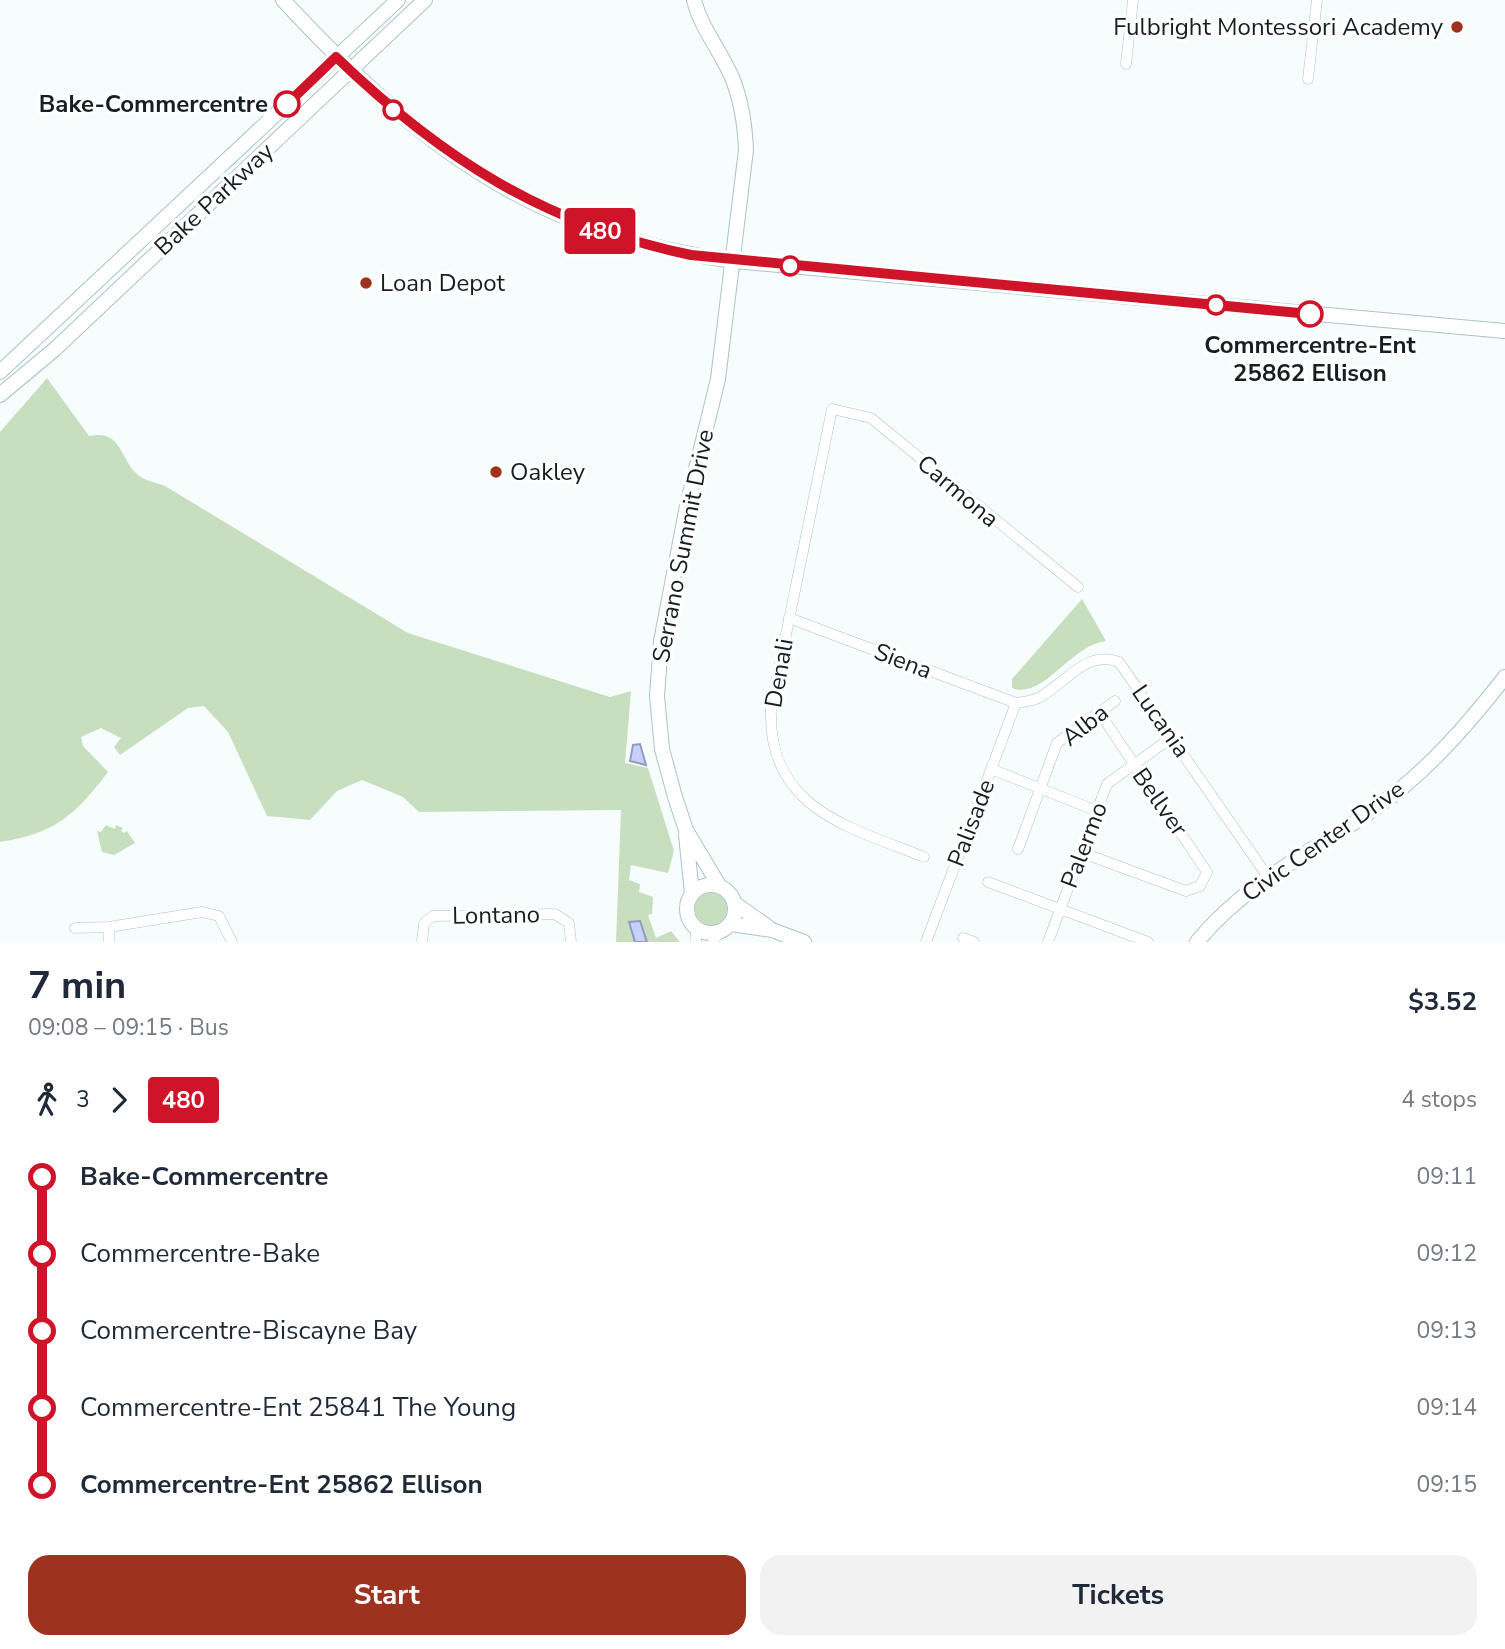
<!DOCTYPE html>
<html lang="en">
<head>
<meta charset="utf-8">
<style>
	body { margin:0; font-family:"Nunito Sans",sans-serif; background:#f2f2f3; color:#1f2937; height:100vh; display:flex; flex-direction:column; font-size:26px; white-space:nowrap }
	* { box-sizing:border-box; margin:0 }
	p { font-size:23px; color:#747a83 }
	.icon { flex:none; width:38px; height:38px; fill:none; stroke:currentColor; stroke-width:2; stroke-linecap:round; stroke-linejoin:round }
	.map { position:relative; height:942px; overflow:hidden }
	.panel { display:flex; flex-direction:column; background:#fff; flex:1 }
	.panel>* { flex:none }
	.badge { padding:0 14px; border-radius:5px; font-size:24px; line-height:46px }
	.map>.badge { position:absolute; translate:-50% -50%; box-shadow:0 0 0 4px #fff }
	.legs { display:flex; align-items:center; gap:10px; height:77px; padding:0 28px; font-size:23px }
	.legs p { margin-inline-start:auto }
	.headline { display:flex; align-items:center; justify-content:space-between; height:119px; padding:0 28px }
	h1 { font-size:38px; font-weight:700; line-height:52px }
	.action { display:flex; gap:14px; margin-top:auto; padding:14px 28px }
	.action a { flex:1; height:80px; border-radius:21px; background:#9d331f; color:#fff; font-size:28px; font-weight:700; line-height:80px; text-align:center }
	.action a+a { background:#f2f2f3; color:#1f2937 }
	ul { padding:0 28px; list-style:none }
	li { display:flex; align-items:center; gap:24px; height:77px; font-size:26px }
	li i { display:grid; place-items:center; width:10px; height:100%; margin:0 9px; background:currentColor }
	li i::after { content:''; width:18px; height:18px; margin:-9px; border:5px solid; border-radius:50%; background:#fff }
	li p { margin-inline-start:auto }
	li:first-child i { background:linear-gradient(#0000 50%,currentColor 0) }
	li:last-child i { background:linear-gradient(currentColor 50%,#0000 0) }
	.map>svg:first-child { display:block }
	.green { fill:#c7dfbf }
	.water { fill:#c8d0fe; stroke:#939bbc; stroke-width:2 }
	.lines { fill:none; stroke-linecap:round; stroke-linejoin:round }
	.street-casing { stroke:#abc3c7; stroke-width:11 }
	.secondary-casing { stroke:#abc3c7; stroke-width:16 }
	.street { stroke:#fff; stroke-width:10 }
	.secondary { stroke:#fff; stroke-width:14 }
	.line-1-casing { stroke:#fff; stroke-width:16 }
	.line-1 { stroke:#cf1429; stroke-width:10 }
	.poi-dot { fill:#9d331f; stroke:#fff; stroke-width:2.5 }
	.stop-1-dot { fill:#fff; stroke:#cf1429; stroke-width:3.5 }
	.labels { text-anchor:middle; stroke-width:7; stroke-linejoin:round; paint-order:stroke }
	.poi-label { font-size:24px; fill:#162021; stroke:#fff; text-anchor:start }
	.stop-label { font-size:24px; font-weight:bold; fill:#162021; stroke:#fff; text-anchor:end }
	.street-label { font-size:24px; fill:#162021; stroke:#fff }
</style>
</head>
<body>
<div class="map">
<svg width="1505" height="942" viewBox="0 0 1505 942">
	<rect width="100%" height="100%" fill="#f7fdfd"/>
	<path class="green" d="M47,378L89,436C122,429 119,458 138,475C144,480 157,483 165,486L408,633L610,697L631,691L625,763L648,768L674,851L668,873L631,865L629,880L640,884L639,892L653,897L652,914L648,915L656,938L671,931L680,942H616L621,810L419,812L403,797L362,780L337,791L310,820L267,816L228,732L204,706L188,708L120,755L114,747L121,738L101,728L81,737L83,746L108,772C74,816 56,833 0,842V432Z
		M1082,599L1106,641C1070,645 1044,700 1012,688V679Z
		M106,825L115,829L116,825L123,828L121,831L124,833L127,831L135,843L114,855L102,852L97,831L101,832Z
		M695 909a16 16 0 1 1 32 0a16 16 0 1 1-32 0Z"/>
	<path class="water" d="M640,744L646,765L630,761L633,745Z
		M640,921L647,942H635L629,922Z"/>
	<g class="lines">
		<defs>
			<path id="street" d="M1126,64L1133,0
				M1308,79L1317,0
				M789,618L1016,703
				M1016,703C1023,702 1032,701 1038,698C1066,684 1085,649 1119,662L1268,877
				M991,769L1097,811
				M1018,849L1057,743L1115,701
				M1080,852L1186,891L1200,886L1207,872L1099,712
				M924,857C849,827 767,809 771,708L832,409L871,418L1078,587
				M988,882L1148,942
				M75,928L109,927L202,912L219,916L232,942
				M696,928V942
				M963,938L974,942
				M109,942V927
				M422,942L424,923L433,916L555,914L569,923L571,942
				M713,942L719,932
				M926,942L1016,703
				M1048,942L1107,784L1172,737"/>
			<path id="secondary" d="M283,0C418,145 531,234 734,261L1505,331
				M694,0C701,29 722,52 733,80C742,103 745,126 746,150L718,379L687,506L661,641L657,696L662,749L675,797L686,830L720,887
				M0,372L398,0
				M0,395L55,349L425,0
				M686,835L692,894
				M687 909a24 24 0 1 1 48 0a24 24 0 1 1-48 0Z
				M734,903L768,927
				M731,924L772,930L804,942
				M1197,942C1244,884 1310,853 1370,812C1423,776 1466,727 1505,677"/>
		</defs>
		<use href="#street" class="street-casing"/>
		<use href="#secondary" class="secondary-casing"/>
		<use href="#street" class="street"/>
		<use href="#secondary" class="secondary"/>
	</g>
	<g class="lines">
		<defs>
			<path id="line-1" d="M287,104L336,57C442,159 546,225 691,255L1310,314"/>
		</defs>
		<use href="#line-1" class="line-1-casing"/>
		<use href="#line-1" class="line-1"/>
	</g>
	<g class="poi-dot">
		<circle cx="1457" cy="27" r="7"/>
		<circle cx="366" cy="283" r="7"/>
		<circle cx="496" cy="472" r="7"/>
	</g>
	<g class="stop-1-dot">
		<circle cx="287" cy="104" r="12"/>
		<circle cx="393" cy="110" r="9"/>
		<circle cx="790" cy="266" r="9"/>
		<circle cx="1216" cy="305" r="9"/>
		<circle cx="1310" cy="314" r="12"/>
	</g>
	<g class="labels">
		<g class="poi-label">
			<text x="1443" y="35" text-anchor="end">Fulbright Montessori Academy</text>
			<text x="380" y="291">Loan Depot</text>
			<text x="510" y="480">Oakley</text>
		</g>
		<g class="stop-label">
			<text x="268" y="112">Bake-Commercentre</text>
			<text x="1310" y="353" text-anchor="middle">Commercentre-Ent<tspan x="1310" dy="28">25862 Ellison</tspan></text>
		</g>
		<g class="street-label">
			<text transform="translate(214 199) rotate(-43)" y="8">Bake Parkway</text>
			<text transform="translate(958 491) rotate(40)" y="8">Carmona</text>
			<text transform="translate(683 546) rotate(-79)" y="8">Serrano Summit Drive</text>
			<text transform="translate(903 661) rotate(21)" y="8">Siena</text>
			<text transform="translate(779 673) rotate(-80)" y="8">Denali</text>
			<text transform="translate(1161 721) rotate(55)" y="8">Lucania</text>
			<text transform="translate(1085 725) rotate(-38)" y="8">Alba</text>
			<text transform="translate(1160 802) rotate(55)" y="8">Bellver</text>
			<text transform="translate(971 823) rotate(-69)" y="8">Palisade</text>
			<text transform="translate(1323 841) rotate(-35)" y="8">Civic Center Drive</text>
			<text transform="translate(1084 845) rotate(-69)" y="8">Palermo</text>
			<text transform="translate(496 915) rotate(-1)" y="8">Lontano</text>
		</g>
	</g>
</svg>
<b class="badge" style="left:600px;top:231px;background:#cf1429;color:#fff">480</b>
</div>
<section class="panel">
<div class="headline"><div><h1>7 min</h1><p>09:08 – 09:15 · Bus</p></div><b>$3.52</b></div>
<div class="legs"><svg class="icon" aria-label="walk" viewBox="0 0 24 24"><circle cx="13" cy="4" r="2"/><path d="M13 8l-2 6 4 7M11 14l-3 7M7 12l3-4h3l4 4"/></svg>3<svg class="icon" aria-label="forward" viewBox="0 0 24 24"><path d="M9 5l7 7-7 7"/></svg><b class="badge" style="background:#cf1429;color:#fff">480</b><p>4 stops</p></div>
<ul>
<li><i style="color:#cf1429"></i><b>Bake-Commercentre</b><p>09:11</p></li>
<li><i style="color:#cf1429"></i><span>Commercentre-Bake</span><p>09:12</p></li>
<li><i style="color:#cf1429"></i><span>Commercentre-Biscayne Bay</span><p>09:13</p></li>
<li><i style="color:#cf1429"></i><span>Commercentre-Ent 25841 The Young</span><p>09:14</p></li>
<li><i style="color:#cf1429"></i><b>Commercentre-Ent 25862 Ellison</b><p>09:15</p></li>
</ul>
<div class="action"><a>Start</a><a>Tickets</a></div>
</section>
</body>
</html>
